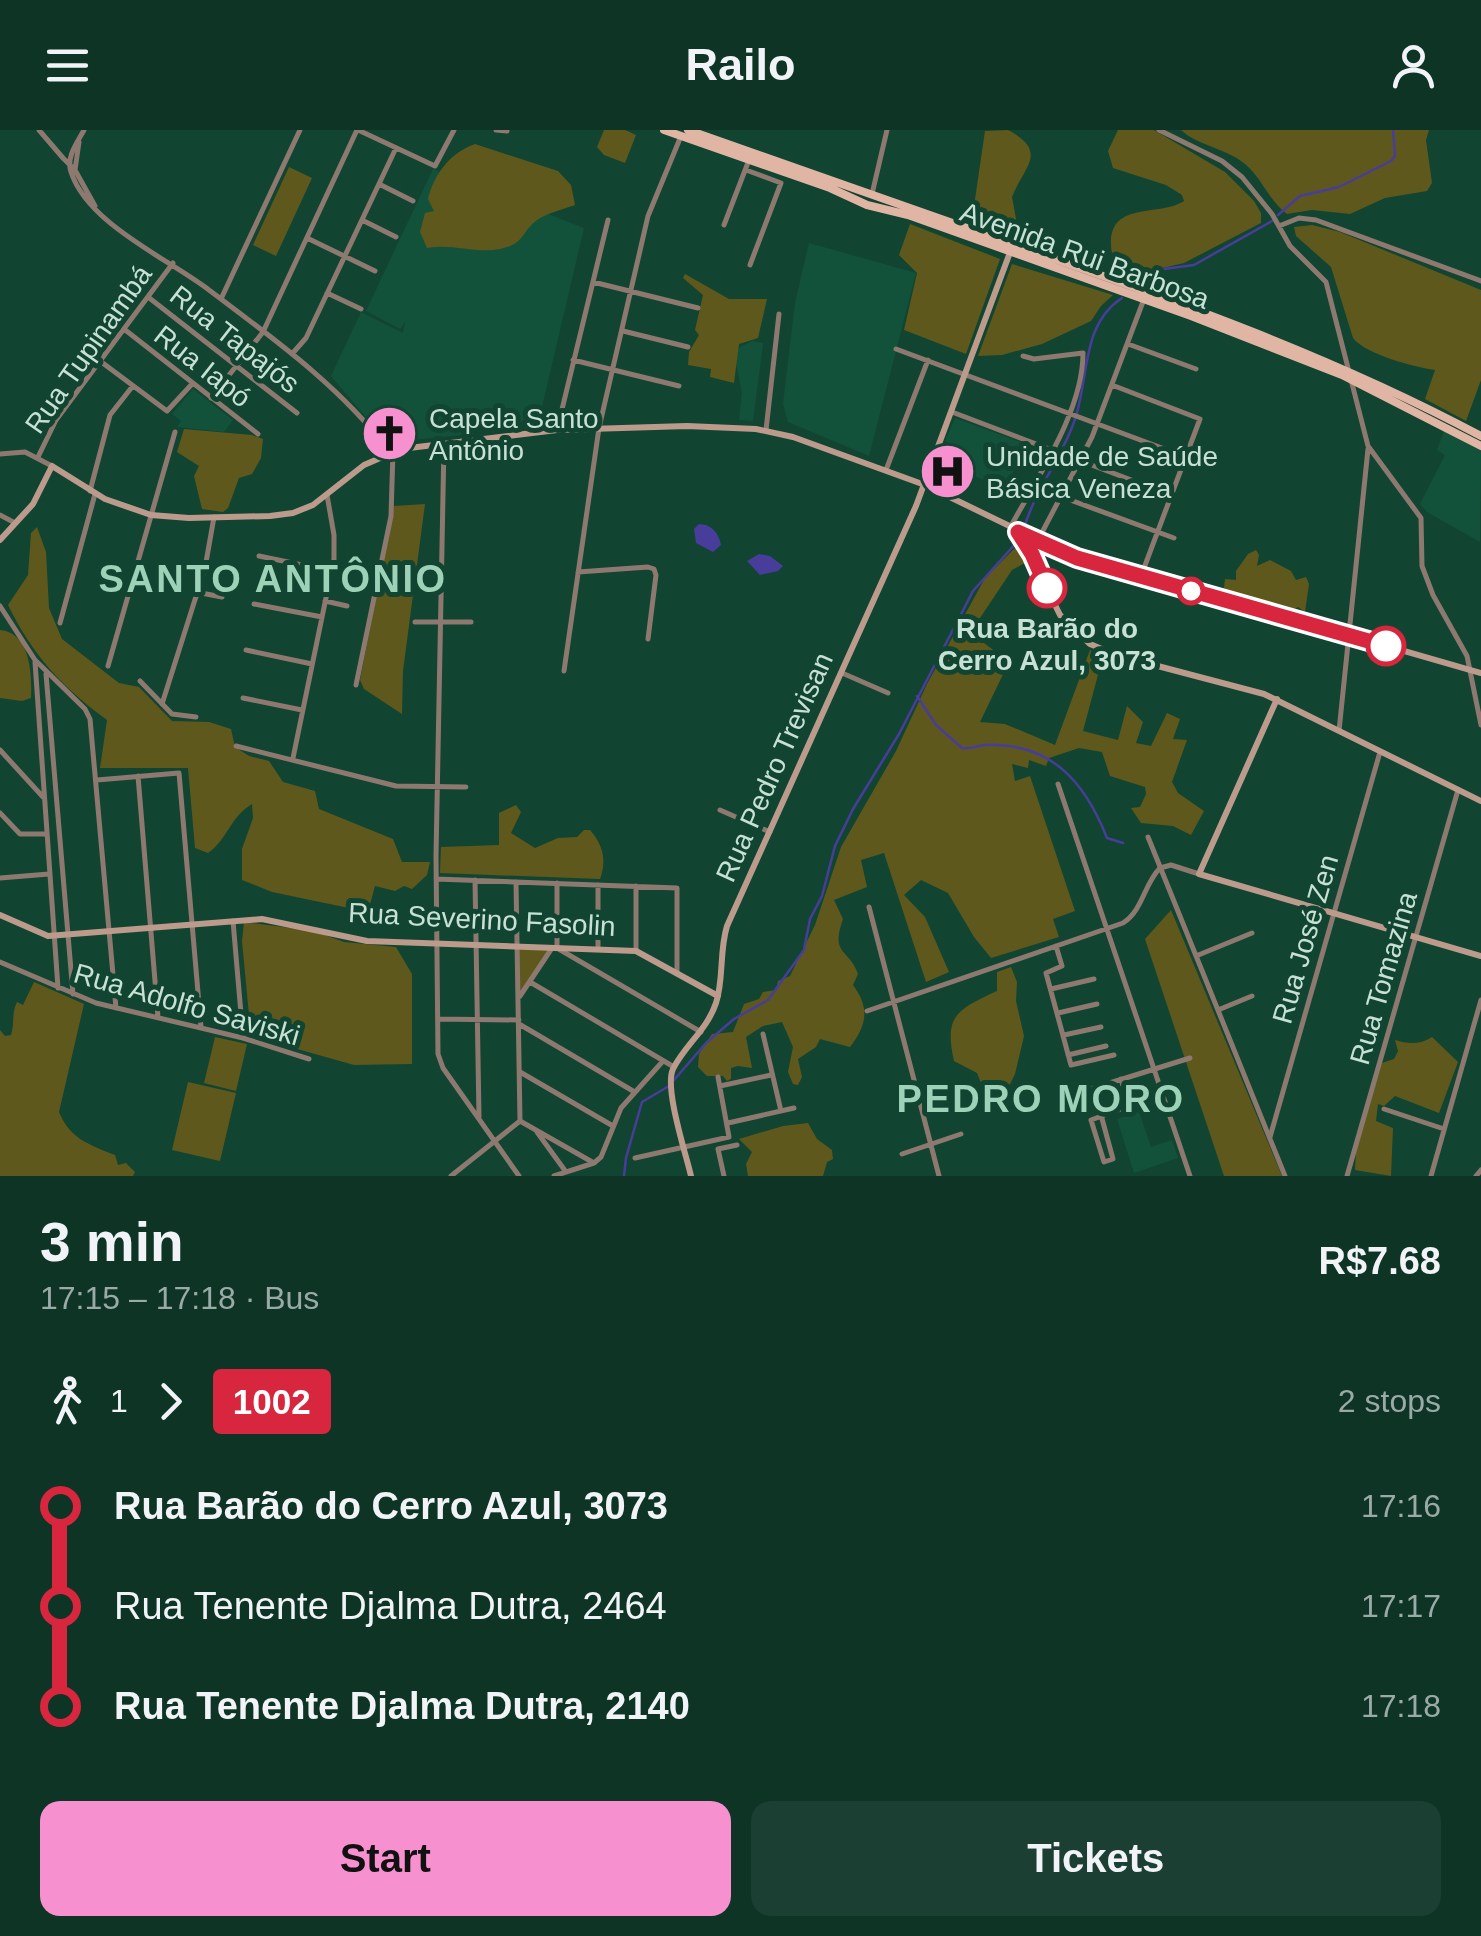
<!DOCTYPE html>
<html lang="en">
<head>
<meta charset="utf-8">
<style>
	body { margin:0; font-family:Arial,sans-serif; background:#1b3f32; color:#f1f3f6; height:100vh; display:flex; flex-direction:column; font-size:38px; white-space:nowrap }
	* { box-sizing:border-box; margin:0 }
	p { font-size:32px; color:#9aaaa7 }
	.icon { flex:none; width:55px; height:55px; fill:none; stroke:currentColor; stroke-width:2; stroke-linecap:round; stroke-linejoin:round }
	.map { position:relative; height:1046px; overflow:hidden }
	.details { display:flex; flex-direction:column; background:#0d3425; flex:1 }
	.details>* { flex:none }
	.badge { padding:0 20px; border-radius:8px; font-size:35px; line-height:65px }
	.map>.badge { position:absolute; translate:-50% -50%; box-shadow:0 0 0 5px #fff }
	.legs { display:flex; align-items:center; gap:15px; height:110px; padding:0 40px; font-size:32px }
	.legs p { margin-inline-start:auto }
	.headline { display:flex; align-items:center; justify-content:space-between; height:170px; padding:0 40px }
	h1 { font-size:55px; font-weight:600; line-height:75px }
	.cta { display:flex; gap:20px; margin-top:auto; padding:20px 40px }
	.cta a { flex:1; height:115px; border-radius:20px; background:#f790cf; color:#111; font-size:40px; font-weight:600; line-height:115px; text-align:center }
	.cta a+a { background:#1b3f32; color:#f1f3f6 }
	ul { padding:0 40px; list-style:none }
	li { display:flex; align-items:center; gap:35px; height:100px; font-size:38px }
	li i { display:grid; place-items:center; width:15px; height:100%; margin:0 12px; background:currentColor }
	li i::after { content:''; width:25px; height:25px; margin:-12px; border:8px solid; border-radius:50%; background:#0d3425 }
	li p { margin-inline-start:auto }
	li:first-child i { background:linear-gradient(#0000 50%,currentColor 0) }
	li:last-child i { background:linear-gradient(currentColor 50%,#0000 0) }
	header { display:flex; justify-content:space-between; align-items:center; height:130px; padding:0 40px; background:#0d3425; font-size:45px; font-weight:600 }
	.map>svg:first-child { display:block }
	.built { fill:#12523a }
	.green { fill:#5e581d }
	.water { fill:#483d9a }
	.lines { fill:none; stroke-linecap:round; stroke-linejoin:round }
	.stream { stroke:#483d9a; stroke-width:2.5 }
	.street { stroke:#8e7970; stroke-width:5 }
	.secondary { stroke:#bc9b8d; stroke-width:6 }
	.primary { stroke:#e0b5a4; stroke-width:8 }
	.line-1-casing { stroke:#fff; stroke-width:22 }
	.line-1 { stroke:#d7263d; stroke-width:15 }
	.stop-1-dot { fill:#fff; stroke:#d7263d; stroke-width:5 }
	.labels { text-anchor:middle; stroke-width:10; stroke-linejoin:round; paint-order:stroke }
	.street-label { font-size:28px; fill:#c7e1d4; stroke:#114531 }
	.poi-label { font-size:28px; fill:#c7e1d4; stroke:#114531; text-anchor:start }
	.stop-label { font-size:28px; font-weight:bold; fill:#c7e1d4; stroke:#114531 }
	.district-label { font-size:38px; font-weight:bold; letter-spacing:2.5px; fill:#9dd2b8; stroke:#114531 }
</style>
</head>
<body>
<header><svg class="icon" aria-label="menu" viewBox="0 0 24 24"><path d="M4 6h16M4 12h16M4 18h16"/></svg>Railo<svg class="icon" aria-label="person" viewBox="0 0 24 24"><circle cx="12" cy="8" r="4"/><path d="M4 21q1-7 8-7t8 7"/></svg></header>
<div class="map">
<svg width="1481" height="1046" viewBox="0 0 1481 1046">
	<rect width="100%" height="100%" fill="#114531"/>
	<path class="built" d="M433,39L584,98L538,294L540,302L527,292L473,296L472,304L412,310L410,286L375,298L331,246L361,182L403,203L405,192L400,199L366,181Z
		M809,113L916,143L869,326L788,292L783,274L795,173Z
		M752,211L763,213L753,291L739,290L742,263L736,233L738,218Z
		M193,259L233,290L224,302L177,297L181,291L172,284Z
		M955,288L1028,315L1003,360L963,340L970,324L945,311Z
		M1444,301L1481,321L1480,412L1427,382L1420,374L1445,325L1437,320Z
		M1139,982L1151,1017L1172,1010L1178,1028L1134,1043L1117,989Z"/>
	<path class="green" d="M604,0H625L636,5L625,33L604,25L597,17Z
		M1008,0C1050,22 1023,38 1012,67L1017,94L1012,103L976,91L973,83L985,1Z
		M1118,0H1154L1225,42L1254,71L1261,83V93L1184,133L1132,145C1120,138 1111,130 1111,114C1110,71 1159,87 1184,71L1182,65L1166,55L1113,38L1108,21Z
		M1181,0H1429L1426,10L1432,53L1427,61L1385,68L1350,84L1312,80L1287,84C1269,71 1262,48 1245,34C1226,18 1198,16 1181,0Z
		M475,14L558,41L571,55L575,75C564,79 547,83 537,90C521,102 525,114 500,119C475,124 453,113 427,118L420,102L425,83L434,81L428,69C434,44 451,22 475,14Z
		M289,37L312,48L276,126L253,115Z
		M910,94L1000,129L966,224L904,200L917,143L899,125Z
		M1312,95L1340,102L1481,160V250L1466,291L1425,269L1435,240C1414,237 1365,224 1353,208L1331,137L1296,106L1294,97Z
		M1012,134L1113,165L1101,176L1091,191L1042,214L1002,225L978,226Z
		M685,144L729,169H767L758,208L739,214L734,253L710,247L711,239L688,235L689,222L699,205L695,200L703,165L683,148Z
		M184,299L252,305L263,309L261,328L252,344L239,348L228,378L223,382L202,379L194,346L199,336L177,322Z
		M425,374L403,541L402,584L364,559L360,550L394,376Z
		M37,397L46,422L49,478L62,509L119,553L139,557L172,591L209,592L231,599L235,617L249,626L269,631L283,652L315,661L319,679L393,709L402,732H430L427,745L412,759L404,756L395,761L375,756L368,782L272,762L242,750V719L253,688L252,674C229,688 229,708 208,723L195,718L188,638H100L107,590C62,557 33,526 8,475L28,445L31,403Z
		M1017,416L1025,433L1012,440L976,494L984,513L1009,532L980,592L1005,594L1055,615L1090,520L1103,526L1083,601L1118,610L1127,576L1143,592L1136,613L1151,616L1167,583L1180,589L1173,609L1187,610L1172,652L1178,663L1204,681L1191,705L1173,696L1141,693L1131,678L1140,677L1146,664L1145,657L1110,646L1102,622L1079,618L1049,628L1046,636L1029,630L1028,638L1012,634L1015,651L1030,646L1075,781L1053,789L1059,807L991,828L974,807L948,763L921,750L904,765L925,787L949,842L926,852L884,723L861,730L867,757L834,770L843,789C830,826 849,818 858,844L853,855C870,878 867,895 850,917L820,909L816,917L798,929L802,947L798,955L793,954L788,942L793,917L782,892L763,896L746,907L752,938L738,936L731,938V949L727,951L723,946H707L698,937L699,924L712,904L733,902L744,874L759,869L763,862L776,860L778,851L790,846L815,795L841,717L896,621L927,554L985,448Z
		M1256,420L1259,425L1257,436L1270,430L1291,441L1296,450L1306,447L1309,454L1305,482L1298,477L1288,483C1264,477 1243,472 1224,458L1225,449L1236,450V441L1248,424Z
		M0,500C31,503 32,545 31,568L22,571L0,568Z
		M516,675L521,682L511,703L535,718L558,708L577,707L584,700H590C603,715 607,730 600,749L440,743L441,717L499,715V683Z
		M1171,780L1282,1046H1224L1145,809Z
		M244,792L314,801L344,812L396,817L412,844V934L354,935L251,906L242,811Z
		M519,818L549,819L519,864Z
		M1011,837L1017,852L1016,871L1024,906L1015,944L999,976L983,958L977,943L954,931C944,886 956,880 997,861V842Z
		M34,852L84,874L59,982C70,1009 90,1015 115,1025L118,1035L126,1033L135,1042L133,1046H0V900L5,906L11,905C15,893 11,884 17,872L23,875Z
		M215,907L247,914L236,961L204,953Z
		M1432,907L1458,932L1439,983L1395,966L1384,976L1378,974L1376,991L1393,998L1391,1046L1355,1040L1356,1021L1382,933L1394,929L1398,921L1395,910C1408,914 1420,915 1432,907Z
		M188,952L236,963L220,1031L172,1020Z
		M808,993L817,1009L832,1020L833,1029L827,1032L823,1046H748L746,1034L752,1022L739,1009L783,996Z"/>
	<path class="water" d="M699,394C711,394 719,403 721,415L713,422L696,413L694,399Z
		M759,424L770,426L783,436L778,441L760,445L747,431Z"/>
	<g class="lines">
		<path class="stream" d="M1278,85L1300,66L1339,57L1391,31L1395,26L1393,0
			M1140,151L1156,140L1194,135L1272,91
			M1024,398C1036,358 1064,325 1076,286C1089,244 1082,194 1122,168
			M917,566L936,595L962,618C971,619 977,616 985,615C1051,612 1085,652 1107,708L1123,713
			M674,950L706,913L734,889L768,870L804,820L810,789L822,766L835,716L853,679L899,604L973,461L1017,412
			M624,1046L626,1028L642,972L669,956"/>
		<path class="street" d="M39,0L63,28
			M84,0C77,13 66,27 71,42C88,94 167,128 209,160C274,209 340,256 390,322
			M358,0L435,36L454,0
			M496,0L507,1
			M1159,0L1222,31L1242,47L1272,84L1290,116L1326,152L1368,316L1421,388L1422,436L1433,465L1467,526L1481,595
			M63,28L75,40L95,76
			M75,40L79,12
			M746,40L781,53L750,135
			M379,54L413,71
			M872,64L887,0
			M362,90L396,107
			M724,95L749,30
			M1279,96L1299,88L1316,90L1481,151
			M307,108L375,141
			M593,152L698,178
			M327,163L361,179
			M148,167L297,283
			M221,169L300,0
			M124,199L258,304
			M623,201L688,217
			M1128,214L1196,239
			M896,219L1186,327
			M292,224L306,208L396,18
			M573,230L679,256
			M100,231L167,281L192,254
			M1112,255L1200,289L1141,446
			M211,268L263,202L357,0
			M952,282L1052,320
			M557,300L608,90
			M766,300L779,184
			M444,313L436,726L438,924L443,938L519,1046
			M0,324L25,322L52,336
			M38,327L56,290L173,133
			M1081,331L1171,365
			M886,340L928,230
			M90,361L110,285L132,257
			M1062,367L1174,408
			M0,385L15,393
			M1011,396C1038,346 1083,281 1083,223L1034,229L1023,226
			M1037,412L1092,307L1144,169
			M259,426L331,441
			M578,442L648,437L654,439L656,445L648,509
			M196,462L222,467
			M325,471L347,476
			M254,474L322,487
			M0,476L35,530L85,579L90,589L116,878
			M415,492H471
			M60,493L95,364
			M246,520L312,534
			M35,532L58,858
			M108,536L175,302
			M564,541L599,298L648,86L681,6
			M842,543L888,563
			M46,544L73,864
			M140,551L172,584L196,587
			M356,555L391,386L393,321
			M243,568L302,580
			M162,574L205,438L214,387
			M1339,601L1368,319
			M236,616L396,656L466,657
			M0,620L43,667
			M293,628L334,429V405L327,365
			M138,646L158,887
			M97,650L179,643L201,897
			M1058,654L1190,1046
			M720,680L770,702
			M0,683L20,704H46
			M1148,707L1285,1046
			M1160,738L1171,735L1199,744
			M0,748L49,744
			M436,749L677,758V843
			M475,750L479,987
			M516,752L520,991
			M557,753V818L701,902
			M636,756V821
			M869,777L939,1046
			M233,791L243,907
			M1056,816L1062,836L1046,843L1071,935L1114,925
			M598,819V755
			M1196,826L1252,803
			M0,832L96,873L243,908L309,929
			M530,852L674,937
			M1051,859L1094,849
			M520,866L552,818
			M1218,880L1252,866
			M867,881L1123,793C1143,780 1144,754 1160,738
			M1058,883L1097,874
			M438,889L519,890
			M519,894L633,961
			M763,904L781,981
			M1064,905L1101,897
			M1068,925L1106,916
			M520,942L613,996
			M720,956L771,945
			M1084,961L1190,928
			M1384,979L1444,999
			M1101,985L1113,1029L1104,1032L1091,990L1129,976L1121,949
			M520,991L594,1033
			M728,993L794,978
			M537,1002L566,1042
			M1270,1007L1380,622
			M902,1024L961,1004
			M635,1028L729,1007L718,947
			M451,1046L520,991
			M554,1046L594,1033L601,1027L621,978L663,931
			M724,1046L718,1019L737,1015
			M1347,1046L1458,660
			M1431,1046L1481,870
			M1476,1046L1481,1040"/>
		<path class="secondary" d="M1021,406L1060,485L1090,514L1116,525L1264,564L1481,671
			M0,410L33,374L52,336L105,369L151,385L189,388L270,386L293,383L313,375L364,335L401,319L557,300L687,296L756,299L793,307L925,355L1067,424L1481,543
			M1277,569L1199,744L1481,826
			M0,785L48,806L262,789L367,811L636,821L718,866
			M691,1046C686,1024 664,958 673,939C685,915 707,900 716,873C724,849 719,822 727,796L916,376L1012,117"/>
		<path class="primary" d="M664,0L830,58L867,75L908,85L1191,186L1342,245L1481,316
			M688,0C798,38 908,78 1018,116C1176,171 1333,227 1481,306"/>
	</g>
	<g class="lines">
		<defs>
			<path id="line-1" d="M1047,458L1032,424L1018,402L1077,428L1386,516"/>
		</defs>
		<use href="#line-1" class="line-1-casing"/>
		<use href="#line-1" class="line-1"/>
	</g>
	<defs>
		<symbol id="church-disc" viewBox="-11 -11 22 22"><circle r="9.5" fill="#f790cf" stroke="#114531"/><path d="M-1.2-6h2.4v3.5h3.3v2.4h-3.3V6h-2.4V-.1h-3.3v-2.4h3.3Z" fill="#111"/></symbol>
		<symbol id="hospital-disc" viewBox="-11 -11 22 22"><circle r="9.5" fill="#f790cf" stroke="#114531"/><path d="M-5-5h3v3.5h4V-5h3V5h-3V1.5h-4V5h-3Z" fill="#111"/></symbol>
	</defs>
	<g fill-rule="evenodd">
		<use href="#church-disc" x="358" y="272" width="63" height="63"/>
		<use href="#hospital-disc" x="916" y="310" width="63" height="63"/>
	</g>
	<g class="stop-1-dot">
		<circle cx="1047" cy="458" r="18"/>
		<circle cx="1191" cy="461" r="12"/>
		<circle cx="1386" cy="516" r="18"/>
	</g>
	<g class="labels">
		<g class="street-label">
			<text transform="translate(1085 125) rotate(20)" y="10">Avenida Rui Barbosa</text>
			<text transform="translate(235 209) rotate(38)" y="10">Rua Tapajós</text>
			<text transform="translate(88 219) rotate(-55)" y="10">Rua Tupinambá</text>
			<text transform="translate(203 236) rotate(38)" y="10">Rua Iapó</text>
			<text transform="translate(774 637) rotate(-66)" y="10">Rua Pedro Trevisan</text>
			<text transform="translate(482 789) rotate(3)" y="10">Rua Severino Fasolin</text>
			<text transform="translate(1305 809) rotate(-74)" y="10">Rua José Zen</text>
			<text transform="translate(1383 848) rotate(-74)" y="10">Rua Tomazina</text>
			<text transform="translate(187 874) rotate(16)" y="10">Rua Adolfo Saviski</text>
		</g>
		<g class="poi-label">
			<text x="429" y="298">Capela Santo<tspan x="429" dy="32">Antônio</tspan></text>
			<text x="986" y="336">Unidade de Saúde<tspan x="986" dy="32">Básica Veneza</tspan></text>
		</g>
		<g class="stop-label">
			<text x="1047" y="508">Rua Barão do<tspan x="1047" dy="32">Cerro Azul, 3073</tspan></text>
		</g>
		<g class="district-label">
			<text x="273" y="462">SANTO ANTÔNIO</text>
			<text x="1041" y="982">PEDRO MORO</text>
		</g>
	</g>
</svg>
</div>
<section class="details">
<div class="headline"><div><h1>3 min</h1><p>17:15 – 17:18 · Bus</p></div><b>R$7.68</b></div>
<div class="legs"><svg class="icon" aria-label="walk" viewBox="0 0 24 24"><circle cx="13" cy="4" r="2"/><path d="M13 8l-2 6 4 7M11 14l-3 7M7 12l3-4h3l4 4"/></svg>1<svg class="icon" aria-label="forward" viewBox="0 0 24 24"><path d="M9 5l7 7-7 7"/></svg><b class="badge" style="background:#d7263d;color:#fff">1002</b><p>2 stops</p></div>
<ul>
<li><i style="color:#d7263d"></i><b>Rua Barão do Cerro Azul, 3073</b><p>17:16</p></li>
<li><i style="color:#d7263d"></i><span>Rua Tenente Djalma Dutra, 2464</span><p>17:17</p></li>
<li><i style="color:#d7263d"></i><b>Rua Tenente Djalma Dutra, 2140</b><p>17:18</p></li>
</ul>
<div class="cta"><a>Start</a><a>Tickets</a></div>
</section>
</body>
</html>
